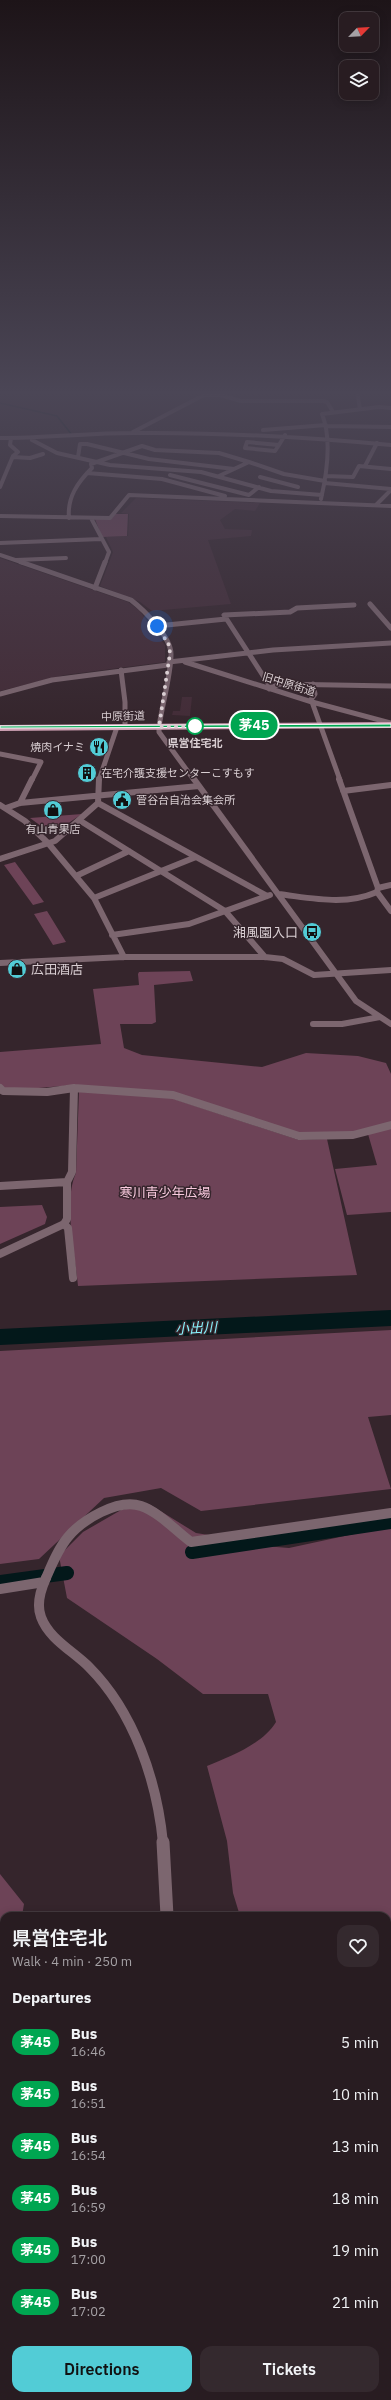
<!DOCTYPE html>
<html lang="en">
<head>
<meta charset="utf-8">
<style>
	body { margin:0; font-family:"IBM Plex Sans","Noto Sans JP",sans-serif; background:#34292e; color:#f1f3f6; height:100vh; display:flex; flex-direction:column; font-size:15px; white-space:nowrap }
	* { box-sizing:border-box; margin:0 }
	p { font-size:13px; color:#a5a1a5 }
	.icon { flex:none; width:22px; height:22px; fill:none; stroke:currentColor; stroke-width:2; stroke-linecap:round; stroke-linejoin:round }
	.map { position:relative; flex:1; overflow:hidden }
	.panel { position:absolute; left:0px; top:1912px; width:391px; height:488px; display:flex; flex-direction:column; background:#281c21; border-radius:12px 12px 0 0; box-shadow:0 2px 10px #0003,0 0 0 1px #443a3f }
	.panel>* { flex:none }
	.badge { padding:0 8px; border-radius:13px; font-size:14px; line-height:26px }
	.needle { width:26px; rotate:65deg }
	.fabs { position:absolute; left:339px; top:12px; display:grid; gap:8px }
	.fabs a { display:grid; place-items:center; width:40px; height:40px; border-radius:8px; background:#281c21; box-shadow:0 2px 10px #0003,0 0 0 1px #443a3f; font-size:20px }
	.you { position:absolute; width:20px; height:20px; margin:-10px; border:3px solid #fff; border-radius:50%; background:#1a73e8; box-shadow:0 0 0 6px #1a73e833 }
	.map>.badge { position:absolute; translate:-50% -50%; box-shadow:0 0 0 2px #fff }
	h2 { padding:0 12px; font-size:15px; line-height:36px }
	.round { display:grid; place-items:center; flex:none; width:42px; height:42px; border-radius:12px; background:#34292e }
	.overview { display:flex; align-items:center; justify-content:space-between; height:68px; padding:0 12px }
	h1 { font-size:19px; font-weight:600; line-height:30px }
	.cta { display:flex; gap:8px; margin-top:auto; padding:8px 12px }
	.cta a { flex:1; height:46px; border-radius:12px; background:#52ccd6; color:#111; font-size:16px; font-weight:600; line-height:46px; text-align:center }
	.cta a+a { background:#34292e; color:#f1f3f6 }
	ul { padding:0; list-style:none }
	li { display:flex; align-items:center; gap:12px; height:52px; padding:0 12px }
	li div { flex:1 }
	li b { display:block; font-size:15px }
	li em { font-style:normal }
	li .badge { min-width:44px; font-weight:700; text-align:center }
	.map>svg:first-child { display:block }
	.built { fill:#432c37 }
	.green { fill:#6d4357 }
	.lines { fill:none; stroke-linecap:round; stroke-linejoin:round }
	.stream { stroke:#03181a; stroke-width:1.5 }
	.canal { stroke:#03181a; stroke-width:14 }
	.river { fill:#03181a; fill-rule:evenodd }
	.minor-far4 { stroke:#7c666f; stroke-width:4 }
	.minor-far3 { stroke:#7c666f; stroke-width:5 }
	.minor-far2 { stroke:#7c666f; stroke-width:6 }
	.minor-far1 { stroke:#7c666f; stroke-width:8 }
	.minor { stroke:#7c666f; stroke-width:10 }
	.tertiary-far4 { stroke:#7c666f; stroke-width:4 }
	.tertiary-far3 { stroke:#7c666f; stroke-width:5 }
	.tertiary-far2 { stroke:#7c666f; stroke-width:8 }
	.tertiary-far1 { stroke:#7c666f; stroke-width:10 }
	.tertiary { stroke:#7c666f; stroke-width:13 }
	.primary { stroke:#cea1b4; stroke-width:6 }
	.line { fill:#00a651; stroke:#fff }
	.walk { stroke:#d9ced2; stroke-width:4; stroke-dasharray:0 7.2 }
	.stop-dot { fill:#fff; stroke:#00a651; stroke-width:2 }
	.labels { text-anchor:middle; stroke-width:3; stroke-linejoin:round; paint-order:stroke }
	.far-street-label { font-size:11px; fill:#d9ced2; stroke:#35252c }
	.far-stop-label { font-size:11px; font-weight:bold; fill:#d9ced2; stroke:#35252c }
	.far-poi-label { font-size:11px; fill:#d9ced2; stroke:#35252c; text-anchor:start }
	.poi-label { font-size:13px; fill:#d9ced2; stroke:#35252c; text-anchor:end }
	.park-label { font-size:13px; fill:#f8c9dd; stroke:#35252c }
	.water-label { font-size:14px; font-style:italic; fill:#87f2fc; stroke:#35252c }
</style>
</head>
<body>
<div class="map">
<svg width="391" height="2400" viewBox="0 0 391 2400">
	<rect width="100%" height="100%" fill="#35252c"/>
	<path class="built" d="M136,498L260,503L255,511L235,509L220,520L225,529L252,530L251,536L208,540L231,604L152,611L140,602L100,586L113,552L106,537L128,536L129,514L121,513Z
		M0,558L128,602L139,610L165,645V662L65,675L0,691Z
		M182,697H192L190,716L172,715L173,711H180Z"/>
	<path class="green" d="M115,514H128L127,536L102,537L95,519L112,518Z
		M82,814L52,834L30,818Z
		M15,862L44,902L33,905L4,865Z
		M47,911L66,942L53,945L34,914Z
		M190,971L193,981L154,985L156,1022L152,1024H120L124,1048L142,1055L262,1067L306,1053L358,1056L386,1063L391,1074V1123L352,1133L298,1134L173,1093L74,1085L15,1090L5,1089L0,1084V1052L101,1044L93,989L139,985L138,974L139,972Z
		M79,1091L171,1098L299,1140L327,1139L357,1275L78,1286C75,1254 63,1201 76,1173Z
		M391,1128V1212L347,1215L335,1169L377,1165L368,1134Z
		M42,1205L47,1217L45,1224L0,1244V1207Z
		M391,1330V1415L368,1417L391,1489L201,1511L161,1488L104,1498L39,1559L0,1564V1351Z
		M149,1504L196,1533L247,1541L264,1546L289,1548L391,1526V2040L387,2035V1916H240L233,1893L227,1841L207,1766C229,1757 263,1744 276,1722L268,1694H203L157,1659L67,1598L59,1556L83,1532L121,1510Z
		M0,1874L24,1904L22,1916H4V1937L0,1934Z
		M4,2296V2396H121V2400H0V2299Z"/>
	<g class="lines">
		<path class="stream" d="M0,403L57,416L72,435"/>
		<path class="canal" d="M192,1552L391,1522
			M0,1582L67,1573"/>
		<path class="river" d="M391,1310V1326L0,1345V1329Z"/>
		<path class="minor-far4" d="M357,391L360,409
			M327,426L391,427
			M263,430L326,425
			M133,432L204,395H220L241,401H323L327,402L333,412
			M0,438C45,438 89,433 133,433C220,432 305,437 391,445
			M32,440L57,453L110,465L201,472L271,491L322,495
			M247,442L279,445L275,451L245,448Z
			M279,445L285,435
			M13,457L30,458L43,454
			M78,457L80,444H87L149,459L234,469
			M249,462L284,474L325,481
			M365,466L377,443
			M87,473L162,479L225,496
			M170,475L249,495L259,487
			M326,476L353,477L359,466L391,469
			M260,477L298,487
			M325,483L391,489
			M0,487L13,456L18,452L10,445L11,438
			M321,499C327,473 332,439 322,414L379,407L391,408
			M376,505L391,490
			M0,516L110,518L129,495L391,506
			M69,518C67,497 78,482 92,468L91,464L142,446L155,450L219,453L249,462L219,476
			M91,518L109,552L105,563
			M0,543L101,539
			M16,560L66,558"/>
		<path class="minor-far3" d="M95,588L105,562
			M370,604L391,628
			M157,626L226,619
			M169,662L273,650L391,643
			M185,662L312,702L391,723
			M121,670L125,702V727
			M271,688L224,615L290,612L297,608L354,605
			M269,689L279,684L391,686
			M0,694L52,680L168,665
			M310,701L315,694L313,684
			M312,702L340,780
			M159,727V732L194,780
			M0,754L41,762L32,780
			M99,780L116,730"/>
		<path class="minor-far2" d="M194,779L356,1001L391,1024
			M343,791L391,785
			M20,803L32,779
			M98,803L267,896
			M0,805L25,821L48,843L94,898L124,957
			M6,808L20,803L199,786
			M79,820L225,911L265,957
			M0,859L55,841L98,803L99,779
			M76,876L129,851
			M378,888L391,885
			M377,892L391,911
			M278,894C312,898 345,906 377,892L378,888L339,779
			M94,898L196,857
			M112,935L189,924L270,895
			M0,963L124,957H265L283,959L314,975L391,970
			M313,1024H342L380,1017"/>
		<path class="minor-far1" d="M0,1088L3,1091L47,1092L74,1088
			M0,1186L67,1182
			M73,1278L68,1228L64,1224L67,1219V1182L72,1172L74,1088L173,1095L299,1136L353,1135L391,1125"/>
		<path class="minor" d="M46,1578C52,1564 58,1549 68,1537C82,1520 118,1498 141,1506C159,1512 176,1531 191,1542L391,1513
			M0,1589L44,1582"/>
		<path class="tertiary-far4" d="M0,555L24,563"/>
		<path class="tertiary-far3" d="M21,562L131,600C144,610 171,637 171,654C171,675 162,705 159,727"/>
		<path class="tertiary-far2" d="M0,1254L64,1224"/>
		<path class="tertiary-far1" d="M46,1578C41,1589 36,1604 41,1617C49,1639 73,1651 89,1667C134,1712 157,1781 163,1843"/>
		<path class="tertiary" d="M163,1842L167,1916
			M291,2396V2400"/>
		<path class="primary" d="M0,728L391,725"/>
	</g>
	<linearGradient id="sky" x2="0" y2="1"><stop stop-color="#1d1418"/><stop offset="0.54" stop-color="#4b4656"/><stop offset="1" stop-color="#4b4656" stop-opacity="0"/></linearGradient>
	<rect width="391" height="727" fill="url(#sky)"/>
	<path class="line" d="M391,724V727L0,728V726Z"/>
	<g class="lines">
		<path class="walk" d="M157,626L169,645L170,653L159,727L195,726"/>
	</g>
	<defs>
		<symbol id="restaurant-disc" viewBox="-11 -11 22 22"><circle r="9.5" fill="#52ccd6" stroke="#35252c"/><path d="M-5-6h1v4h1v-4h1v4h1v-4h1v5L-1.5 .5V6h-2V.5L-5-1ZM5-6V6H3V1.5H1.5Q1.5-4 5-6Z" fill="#111"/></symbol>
		<symbol id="building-disc" viewBox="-11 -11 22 22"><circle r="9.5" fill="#52ccd6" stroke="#35252c"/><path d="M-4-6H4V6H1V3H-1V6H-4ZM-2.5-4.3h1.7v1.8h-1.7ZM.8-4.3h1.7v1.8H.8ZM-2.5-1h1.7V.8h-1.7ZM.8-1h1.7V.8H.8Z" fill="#111"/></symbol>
		<symbol id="civic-disc" viewBox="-11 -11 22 22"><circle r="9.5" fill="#52ccd6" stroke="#35252c"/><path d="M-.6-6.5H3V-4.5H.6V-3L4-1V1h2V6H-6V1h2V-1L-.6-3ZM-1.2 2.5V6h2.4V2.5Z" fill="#111"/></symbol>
		<symbol id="shop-disc" viewBox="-11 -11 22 22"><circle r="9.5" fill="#52ccd6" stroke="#35252c"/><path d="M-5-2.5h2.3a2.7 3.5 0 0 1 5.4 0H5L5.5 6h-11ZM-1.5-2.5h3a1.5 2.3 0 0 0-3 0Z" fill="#111"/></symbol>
		<symbol id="bus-disc" viewBox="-11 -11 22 22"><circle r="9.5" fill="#52ccd6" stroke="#35252c"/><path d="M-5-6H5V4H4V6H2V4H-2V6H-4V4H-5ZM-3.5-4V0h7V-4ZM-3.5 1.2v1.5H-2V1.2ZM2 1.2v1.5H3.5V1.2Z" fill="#111"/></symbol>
	</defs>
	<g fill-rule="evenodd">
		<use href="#restaurant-disc" x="88" y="736" width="22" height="22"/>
		<use href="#building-disc" x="76" y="762" width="22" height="22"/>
		<use href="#civic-disc" x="111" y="789" width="22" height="22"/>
		<use href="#shop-disc" x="42" y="799" width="22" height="22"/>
		<use href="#bus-disc" x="301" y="921" width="22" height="22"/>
		<use href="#shop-disc" x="6" y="958" width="22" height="22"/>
	</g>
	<circle class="stop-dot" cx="195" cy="726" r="8"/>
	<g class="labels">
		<g class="far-street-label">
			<text transform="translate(289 684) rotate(17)" y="4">旧中原街道</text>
			<text transform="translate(123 716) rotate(-1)" y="4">中原街道</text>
		</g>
		<g class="far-stop-label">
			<text x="195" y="747">県営住宅北</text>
		</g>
		<g class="far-poi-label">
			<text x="85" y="751" text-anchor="end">焼肉イナミ</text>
			<text x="101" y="777">在宅介護支援センターこすもす</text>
			<text x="136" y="804">菅谷台自治会集会所</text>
			<text x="53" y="833" text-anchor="middle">有山青果店</text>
		</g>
		<g class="poi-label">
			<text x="298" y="937">湘風園入口</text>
			<text x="31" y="974" text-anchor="start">広田酒店</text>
		</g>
		<g class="park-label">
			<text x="165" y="1197">寒川青少年広場</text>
		</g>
		<g class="water-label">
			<text transform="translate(196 1328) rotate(-3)" y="5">小出川</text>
		</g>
	</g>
</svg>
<div class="fabs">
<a><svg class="needle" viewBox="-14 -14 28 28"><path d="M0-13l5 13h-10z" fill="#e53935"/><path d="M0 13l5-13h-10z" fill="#a5a1a5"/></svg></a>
<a><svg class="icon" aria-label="layers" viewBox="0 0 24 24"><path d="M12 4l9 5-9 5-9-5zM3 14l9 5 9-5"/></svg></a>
</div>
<div class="you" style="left:157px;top:626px"></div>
<b class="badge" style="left:254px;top:725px;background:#00a651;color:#fff">茅45</b>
<section class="panel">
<div class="overview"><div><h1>県営住宅北</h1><p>Walk · 4 min · 250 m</p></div><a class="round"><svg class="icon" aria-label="heart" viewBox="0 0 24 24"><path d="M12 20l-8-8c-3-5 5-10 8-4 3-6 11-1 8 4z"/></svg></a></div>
<h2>Departures</h2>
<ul>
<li><span class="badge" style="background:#00a651;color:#fff">茅45</span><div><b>Bus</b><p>16:46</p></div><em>5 min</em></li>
<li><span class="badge" style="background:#00a651;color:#fff">茅45</span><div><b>Bus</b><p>16:51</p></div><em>10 min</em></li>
<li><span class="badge" style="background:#00a651;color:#fff">茅45</span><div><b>Bus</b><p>16:54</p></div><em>13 min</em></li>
<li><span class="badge" style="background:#00a651;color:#fff">茅45</span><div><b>Bus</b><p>16:59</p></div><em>18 min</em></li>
<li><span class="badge" style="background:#00a651;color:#fff">茅45</span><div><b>Bus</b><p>17:00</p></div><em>19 min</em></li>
<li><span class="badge" style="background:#00a651;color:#fff">茅45</span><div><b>Bus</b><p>17:02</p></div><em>21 min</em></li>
</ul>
<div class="cta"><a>Directions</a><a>Tickets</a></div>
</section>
</div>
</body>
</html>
